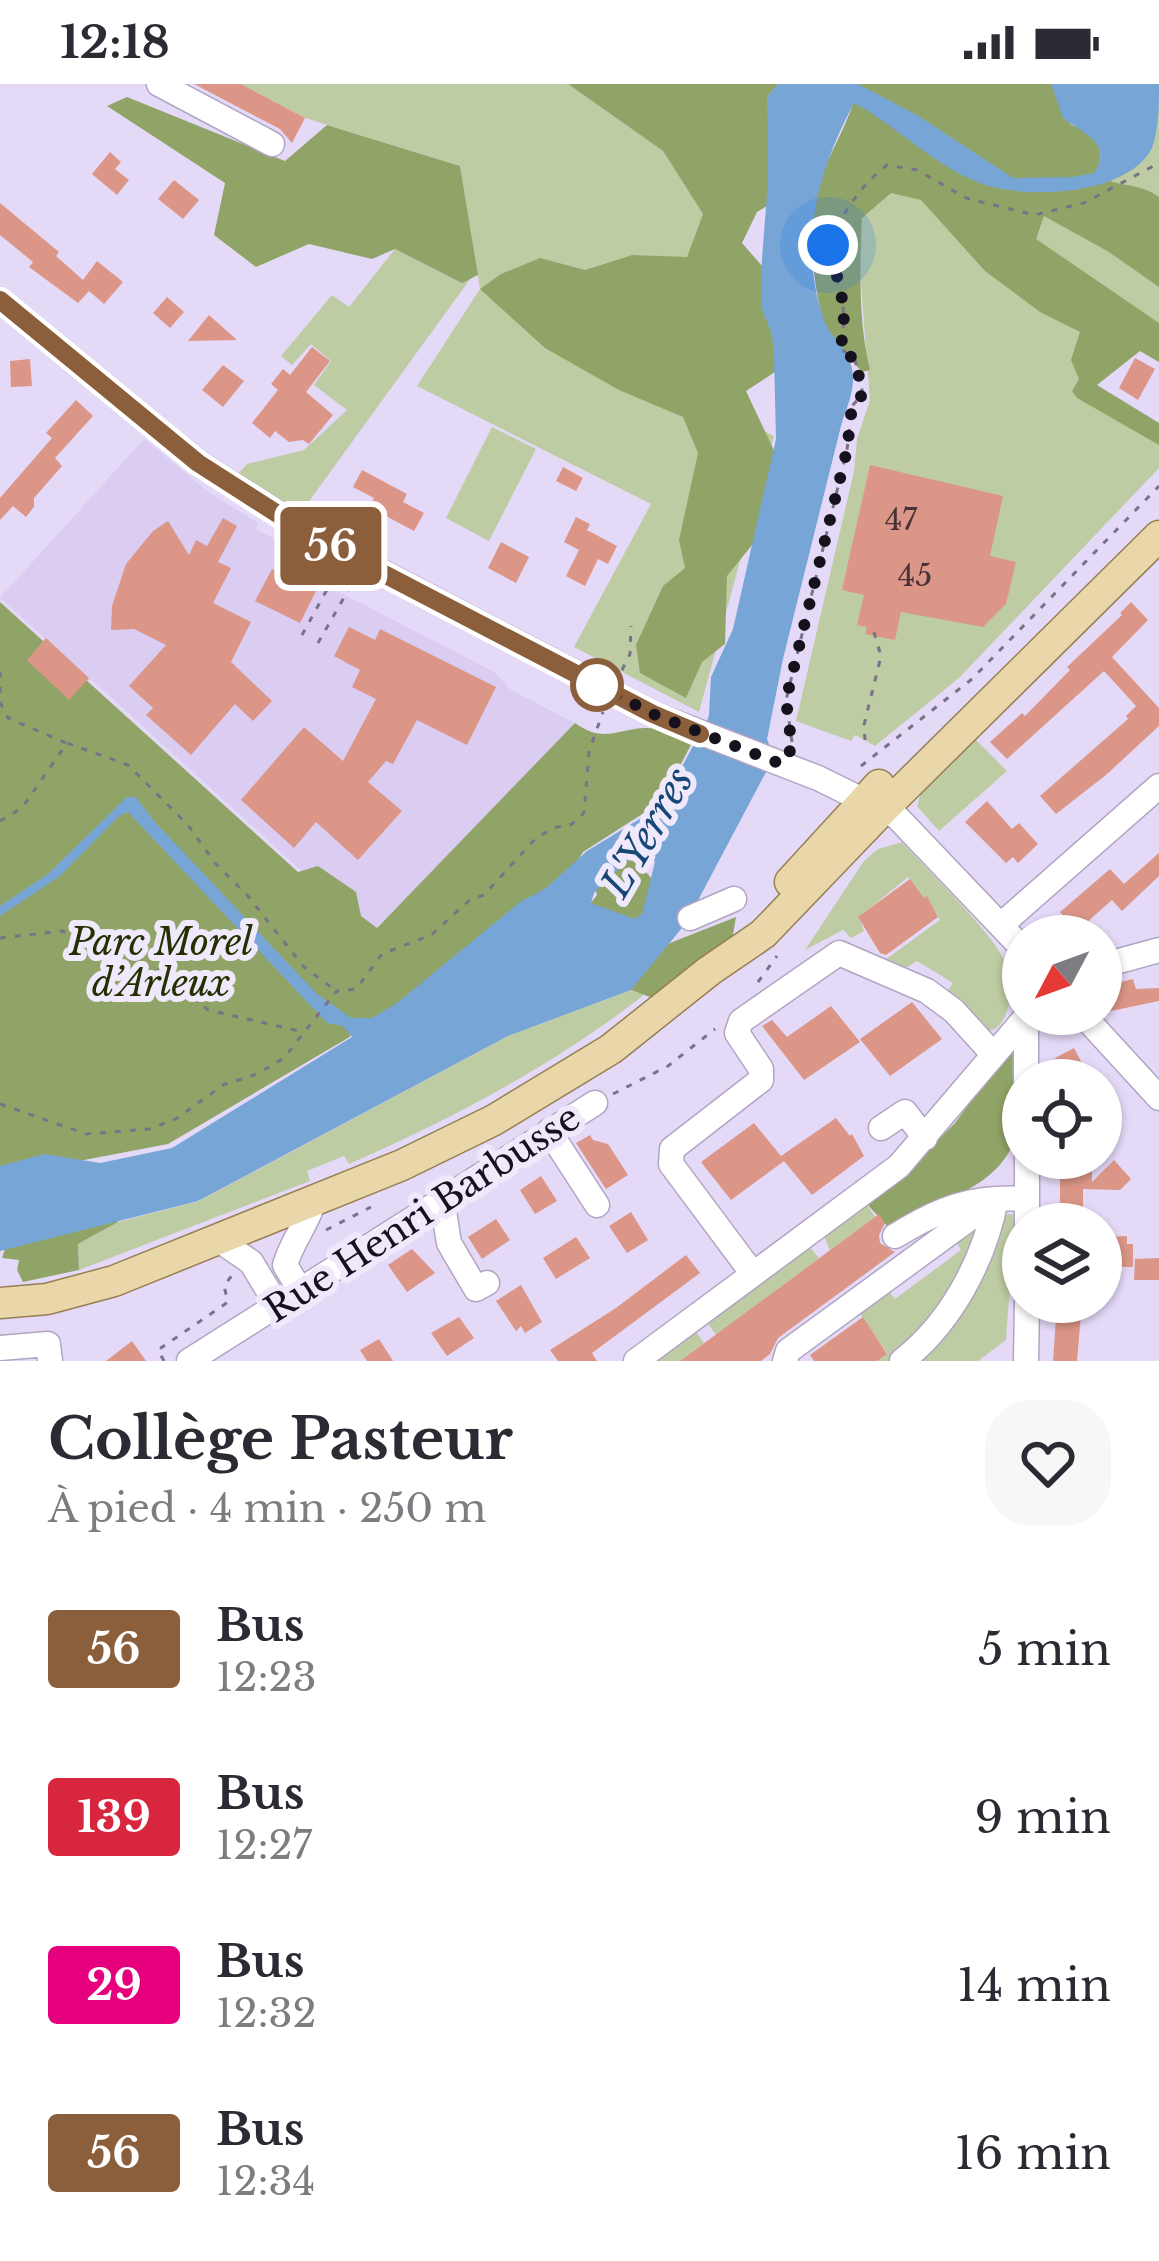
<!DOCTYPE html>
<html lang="fr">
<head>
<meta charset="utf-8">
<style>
	body { margin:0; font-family:"Libre Baskerville",serif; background:#f7f7f7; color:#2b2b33; height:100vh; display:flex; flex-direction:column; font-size:45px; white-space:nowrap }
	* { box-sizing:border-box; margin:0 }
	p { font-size:39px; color:#7c7c81 }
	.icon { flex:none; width:66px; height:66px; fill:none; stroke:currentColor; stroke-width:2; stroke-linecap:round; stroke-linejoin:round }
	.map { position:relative; height:1277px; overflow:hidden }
	.drawer { display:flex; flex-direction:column; background:#fff; flex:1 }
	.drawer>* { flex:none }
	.badge { padding:0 24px; border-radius:9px; font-size:42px; line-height:78px }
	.needle { width:78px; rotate:229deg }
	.controls { position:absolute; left:1002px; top:831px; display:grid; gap:24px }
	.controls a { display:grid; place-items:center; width:120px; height:120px; border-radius:50%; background:#fff; box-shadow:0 3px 9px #0004; font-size:60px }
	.you { position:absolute; width:60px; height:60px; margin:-30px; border:9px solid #fff; border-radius:50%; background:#1a73e8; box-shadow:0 0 0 18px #1a73e833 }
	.map>.badge { position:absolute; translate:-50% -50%; box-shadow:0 0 0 6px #fff }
	.round { display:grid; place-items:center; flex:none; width:126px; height:126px; border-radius:48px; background:#f7f7f7 }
	.headline { display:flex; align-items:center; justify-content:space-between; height:204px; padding:0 48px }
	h1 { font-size:57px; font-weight:700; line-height:90px }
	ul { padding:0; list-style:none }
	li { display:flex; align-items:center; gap:36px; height:168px; padding:0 48px }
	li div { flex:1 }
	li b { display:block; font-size:45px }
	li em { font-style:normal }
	li .badge { min-width:132px; font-weight:700; text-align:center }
	.status { display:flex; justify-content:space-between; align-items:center; height:84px; padding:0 60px; background:#fff; direction:ltr }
	.status svg { height:33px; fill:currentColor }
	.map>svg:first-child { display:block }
	.built { fill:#dbccf2 }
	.green { fill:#becca4 }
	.forest { fill:#91a467 }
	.water { fill:#77a5d6; fill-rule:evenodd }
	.building { fill:#dc9687 }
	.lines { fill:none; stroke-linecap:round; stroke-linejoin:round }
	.minor-casing { stroke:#b1a5c2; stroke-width:27 }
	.major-casing { stroke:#967f52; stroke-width:33 }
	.path { stroke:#7a7287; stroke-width:3; stroke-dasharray:6 9; stroke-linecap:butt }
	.minor { stroke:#fff; stroke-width:24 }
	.major { stroke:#e9d6a9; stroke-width:30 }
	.line-casing { stroke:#fff; stroke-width:27 }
	.line { stroke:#8b5e3c; stroke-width:18 }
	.walk { stroke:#16121d; stroke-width:12; stroke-dasharray:0 21.6 }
	.stop-dot { fill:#fff; stroke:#8b5e3c; stroke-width:6 }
	.labels { text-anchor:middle; stroke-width:12; stroke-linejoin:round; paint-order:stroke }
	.number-label { font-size:30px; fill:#483338 }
	.park-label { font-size:36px; font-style:italic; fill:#253001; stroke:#f0e9fc }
	.street-label { font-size:36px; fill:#16121d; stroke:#f0e9fc }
	.water-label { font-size:39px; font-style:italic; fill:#174775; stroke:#f0e9fc }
</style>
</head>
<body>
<div class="status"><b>12:18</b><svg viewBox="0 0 49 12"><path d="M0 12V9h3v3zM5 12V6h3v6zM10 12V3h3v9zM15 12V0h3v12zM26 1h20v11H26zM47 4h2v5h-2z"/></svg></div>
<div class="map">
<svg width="1159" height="1277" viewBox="0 0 1159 1277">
	<rect width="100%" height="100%" fill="#e5d9f8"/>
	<path class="built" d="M144,355L210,409L258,439L256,445L284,460L289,466V482L494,588L511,606L575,639L564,660L370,849L91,595L69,616L26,576L45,554L0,514Z"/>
	<path class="green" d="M241,0H568L663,67L703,130L687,174L632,171L585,186L539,175L481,205L774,352L699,628L574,563L651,420L417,302L480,205L460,82L305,34Z
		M858,0H1159V278L1121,255L1090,305L1159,344V384L959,594L875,662L855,651L851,657L796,637L854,387L857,355L870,316L860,188L862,133Z
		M395,165L461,198L471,194L299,431L239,389L247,380L304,366L347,326L314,301L331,277L311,260L292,281L281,272L332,211L349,223Z
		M492,343L536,365L489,457L446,434Z
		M975,655L1007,687L939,747L917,722L921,709Z
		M902,758C925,784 993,849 1004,876C1011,893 1013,916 1005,932C999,944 996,946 983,948L945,911L953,899L917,877L901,887L885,876L940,836L927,813L924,814L908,793L859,833L864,847L851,854L843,846L805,866L864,777L878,765Z
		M631,906L644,911C552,982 454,1034 349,1080L344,1072L307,1087L310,1097L79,1186L78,1160L118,1138L199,1117L508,952Z
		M865,1118L875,1133L830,1166L823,1150Z
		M1009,1130L1015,1131L1006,1256L978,1277H912L1002,1133Z
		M985,1137L939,1230L894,1277H877L887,1269L859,1228L887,1205L895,1215L961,1166L954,1154Z
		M809,1162L819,1174L716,1251L706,1237Z
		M694,1245L704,1259L680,1277H651Z"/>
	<path class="forest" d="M568,0H778L767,13L782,113L757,128L742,159L777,199L784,282L746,307L787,394L778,429L727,492L725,560L702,578L686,614L640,589L636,561L663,502L685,484L679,456L698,369L683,333L619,306L545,264L480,205L501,190L540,174L585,186L632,171L687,173L703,130L663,67Z
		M858,0H1051L1071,41C1095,49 1108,67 1095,89C1114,104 1140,98 1159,113V203L1109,168L1044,132L1036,155L1159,239V278L1140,267L1097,301L1159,339V361L1077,314L1072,307L1079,295L1071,276L1080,248L1040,228L985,187L921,116L891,109L862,134C860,185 858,236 870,286L862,288C849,273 829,254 823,235C813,202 807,138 817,105C828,69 852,36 858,0Z
		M127,13L285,77L327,41L460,82L478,191L462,199L395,165L372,175L309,160L256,183L214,151L225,99L107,22Z
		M0,518L298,788L318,782L356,808L361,832L377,844L575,639C604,659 613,646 644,644C661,643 678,649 693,657L661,718L583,768L559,808L481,889L372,934L348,954L168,1060L0,1092Z
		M626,776L636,777L654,797L648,845L590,820L597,811L595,804Z
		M736,833L732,856L658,916L631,906L634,884L670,859Z
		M1013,960L1020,968C1020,993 1023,1021 1018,1044C1005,1106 937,1115 889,1144L865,1118L918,1076L955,1039Z
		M118,1135V1138L78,1160L79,1186L23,1198L17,1186L19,1176L2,1174L5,1165Z"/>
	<path class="water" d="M778,0H858L917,31L1013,94L1073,93L1094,89C1114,59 1082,49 1063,34L1051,0H1159C1159,22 1159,44 1152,64C1128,112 1024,116 980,99C934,82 897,42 854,19C818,87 797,159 824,236C828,247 838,257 845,267C860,292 851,313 842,338L783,575L767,655L774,673L686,839L631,906L508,952L198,1117L0,1167V1082L45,1070L100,1079L172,1064L352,953L343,942L327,939L128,728L119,732L60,792L0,832V822L48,790L127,713H136L153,736L316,909L351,934H372L397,919L520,818L546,804L587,767L661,722L693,662L700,660L709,631L711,593L733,545L776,355L774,273L772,251L762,225L761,188L768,97L767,13ZM634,770H649L655,778L642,830L635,835L591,819L594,809Z"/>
	<path class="building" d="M194,0H241L305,34L292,59L280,45Z
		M110,68L121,78L115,85L129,96L117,111L92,90Z
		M174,96L199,116L183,135L158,115Z
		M0,119L59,168L56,172L83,196L97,177L123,198L104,220L89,207L78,219L29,183L33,178L0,151Z
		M167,213L184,228L170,244L153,229Z
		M209,231L237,256L188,257Z
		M312,263L330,277L306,308L333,331L309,360L303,356L289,358L275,347L270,354L252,339L278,306L271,300L283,285L290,291Z
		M1135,274L1155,285L1138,316L1119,304Z
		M30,275L32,302L11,303L10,277Z
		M223,281L244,297L223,323L202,306Z
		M76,316L93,332L55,374L62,382L34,414V423L26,433L13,422L0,436V414L52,354L46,349Z
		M870,381L1003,412L990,472L1016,478L1006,520L983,543L901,528L895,556L865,550L867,543L857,541L864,511L842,506Z
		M563,383L583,394L576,407L556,397Z
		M362,386L407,410L403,418L424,429L414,447L369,423L374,414L353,403Z
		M576,433L590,440L587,446L617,462L608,480L598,475L585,502L566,492L579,466L564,458Z
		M223,434L237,442L218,478L231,484L213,519L251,538L231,578L272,617L253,637L235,620L191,671L146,631L153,624L129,602L166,561L134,545L111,546L112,522L126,480L153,447L168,437L189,471L196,456L207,462Z
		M501,458L529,473L516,499L488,484Z
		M272,485L316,507L300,539L255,517Z
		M1131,518L1148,536L1112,573L1159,624V642L1106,691L1056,730L1040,712L1128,635L1126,632L1136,622L1104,587L1007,675L990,658L1022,629L1025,632L1070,586L1067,583L1122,531L1120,529Z
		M349,543L375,556L380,545L496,603L467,661L417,636L393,680L386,677L368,698L402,727L358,776L316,738L294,764L241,716L304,643L343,677L376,615L352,603L360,586L334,572Z
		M46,554L89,594L69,616L27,576Z
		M987,717L1012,745L1019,739L1038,760L1018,779L1013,773L1006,779L965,738Z
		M1159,769V792L1122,827L1112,816L1077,847L1060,828L1110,785L1124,800Z
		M910,795L924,814L927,812L938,833L886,871L880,869L858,833Z
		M1133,895L1136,905L1159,904V917L1111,927L1105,902Z
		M912,918L942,955L890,992L860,955Z
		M831,922L860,958L804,996L762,942L772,936L787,953Z
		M1074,964L1084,983L1089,996H1061L1055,985L1060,983L1055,974Z
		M836,1034L850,1052L852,1050L864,1072L812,1111L784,1077L731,1116L701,1078L754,1039L781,1072Z
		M590,1051L593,1056L608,1060L628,1091L606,1105L576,1059Z
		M1060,1074H1092V1098L1114,1076L1131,1095L1120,1106L1083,1105V1140H1060Z
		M541,1092L557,1117L535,1130L520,1106Z
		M631,1128L648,1156L627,1169L609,1142Z
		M879,1130L885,1139L879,1151L880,1159L895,1168L778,1254L770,1270L761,1277H680Z
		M496,1135L510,1156L482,1175L468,1153Z
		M1127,1152V1160H1133V1183H1101V1153Z
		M576,1153L590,1174L556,1195L543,1174Z
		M412,1165L435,1189L407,1208L388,1181Z
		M686,1171L700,1189L592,1269L597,1277H558L550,1266L616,1224Z
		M1159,1174V1196H1134L1135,1175Z
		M521,1201L542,1238L525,1249L521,1242L516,1247L496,1217Z
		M1057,1218H1082L1077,1277H1053Z
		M459,1233L474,1254L447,1272L431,1249Z
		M863,1233L887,1270L877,1277H814L810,1271Z
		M379,1255L393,1277H367L360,1266Z
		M132,1257L146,1277H106Z"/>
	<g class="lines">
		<defs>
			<path id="minor" d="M159,0L272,60
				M0,216L198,379L315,453L653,630L818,694L897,733L1023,865
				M690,834L734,815
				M1001,841L1159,702
				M1101,882L1159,866
				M1082,930L1159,1014
				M1026,996V930
				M881,1044L905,1028L925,1054
				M549,1047L597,1121
				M1027,1074V1140
				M442,1115L449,1159L476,1205L487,1199
				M895,1152C928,1132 957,1117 996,1115C985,1175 951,1239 902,1277
				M219,1156L251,1178L277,1221
				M753,1190L671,1080L672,1065L761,996V985L737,949L741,937L839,869L927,907L954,927L993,970
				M300,1206L285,1181C292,1157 307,1140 314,1117
				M0,1264L48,1260L50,1277
				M189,1277L595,1019
				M636,1277L899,1082L1026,933
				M785,1277L788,1267L996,1115L1027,1114
				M1026,1277L1027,1218"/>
			<path id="major" d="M790,798L879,701
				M0,1219L47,1215L114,1197L402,1081L494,1036L611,965L709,887L763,850L882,726L1159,452"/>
		</defs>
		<use href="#minor" class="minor-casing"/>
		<use href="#major" class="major-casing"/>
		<path class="path" d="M302,551L329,502
			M318,559L354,496
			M622,586L630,570L631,542
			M0,588V609
			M0,618L8,634L66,659
			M865,656L864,641L881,572L873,545
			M792,658L786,616L847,366L852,322L863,310L855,276L840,264C850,229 838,196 828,161C844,128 858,104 887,81L917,86L966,114L1034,131L1084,119L1159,79
			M861,682L972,595L1159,402
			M0,737L22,724L67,659L128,681L188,741L215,779L247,811L304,883L335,906
			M0,854L62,847L158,886L208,926L304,948
			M758,898L777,872
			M613,1010L668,982L715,945
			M0,1020L86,1050L149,1045L176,1035L223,1001L257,990L284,974L331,914L337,907L356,905L382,870L431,851L470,816L484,811L535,755L553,744L572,740L584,729L589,667L603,628
			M326,1146L371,1123
			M164,1277L158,1266L228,1218L224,1202L233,1190"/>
		<use href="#minor" class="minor"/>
		<use href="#major" class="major"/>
	</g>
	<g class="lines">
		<defs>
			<path id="line" d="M0,216L198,379L315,454L653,630L700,650"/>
		</defs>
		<use href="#line" class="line-casing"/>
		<use href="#line" class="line"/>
		<path class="walk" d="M597,601L653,630L781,680L792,664L786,616L847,366L852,322L863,310L855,276L840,264C850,228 838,196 828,161"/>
	</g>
	<circle class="stop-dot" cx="597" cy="601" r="24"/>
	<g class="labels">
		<g class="number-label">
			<text x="901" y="446">47</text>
			<text x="915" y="502">45</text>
		</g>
		<g class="park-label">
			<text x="161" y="871">Parc Morel<tspan x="161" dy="41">d’Arleux</tspan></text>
		</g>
		<g class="street-label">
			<text transform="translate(422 1129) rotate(-33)" y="13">Rue Henri Barbusse</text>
		</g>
		<g class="water-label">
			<text transform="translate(647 748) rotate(-60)" y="14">L'Yerres</text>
		</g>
	</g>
</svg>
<div class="controls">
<a><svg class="needle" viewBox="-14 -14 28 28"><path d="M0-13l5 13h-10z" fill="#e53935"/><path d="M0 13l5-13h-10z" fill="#7c7c81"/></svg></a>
<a><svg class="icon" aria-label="locate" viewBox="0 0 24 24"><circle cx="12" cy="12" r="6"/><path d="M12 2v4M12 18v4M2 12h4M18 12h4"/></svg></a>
<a><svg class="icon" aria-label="layers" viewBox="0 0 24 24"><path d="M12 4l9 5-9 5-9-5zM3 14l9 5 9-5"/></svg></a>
</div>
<div class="you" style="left:828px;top:161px"></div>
<b class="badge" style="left:331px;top:462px;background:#8b5e3c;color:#fff">56</b>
</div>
<section class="drawer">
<div class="headline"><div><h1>Collège Pasteur</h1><p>À pied · 4 min · 250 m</p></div><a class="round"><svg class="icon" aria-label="heart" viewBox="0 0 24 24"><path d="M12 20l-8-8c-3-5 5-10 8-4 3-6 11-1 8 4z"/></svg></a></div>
<ul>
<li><span class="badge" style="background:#8b5e3c;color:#fff">56</span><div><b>Bus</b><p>12:23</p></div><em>5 min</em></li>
<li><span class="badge" style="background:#d7263d;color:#fff">139</span><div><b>Bus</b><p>12:27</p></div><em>9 min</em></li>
<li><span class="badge" style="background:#e6007e;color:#fff">29</span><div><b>Bus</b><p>12:32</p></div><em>14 min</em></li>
<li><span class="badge" style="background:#8b5e3c;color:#fff">56</span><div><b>Bus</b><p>12:34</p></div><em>16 min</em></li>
</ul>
</section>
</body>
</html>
